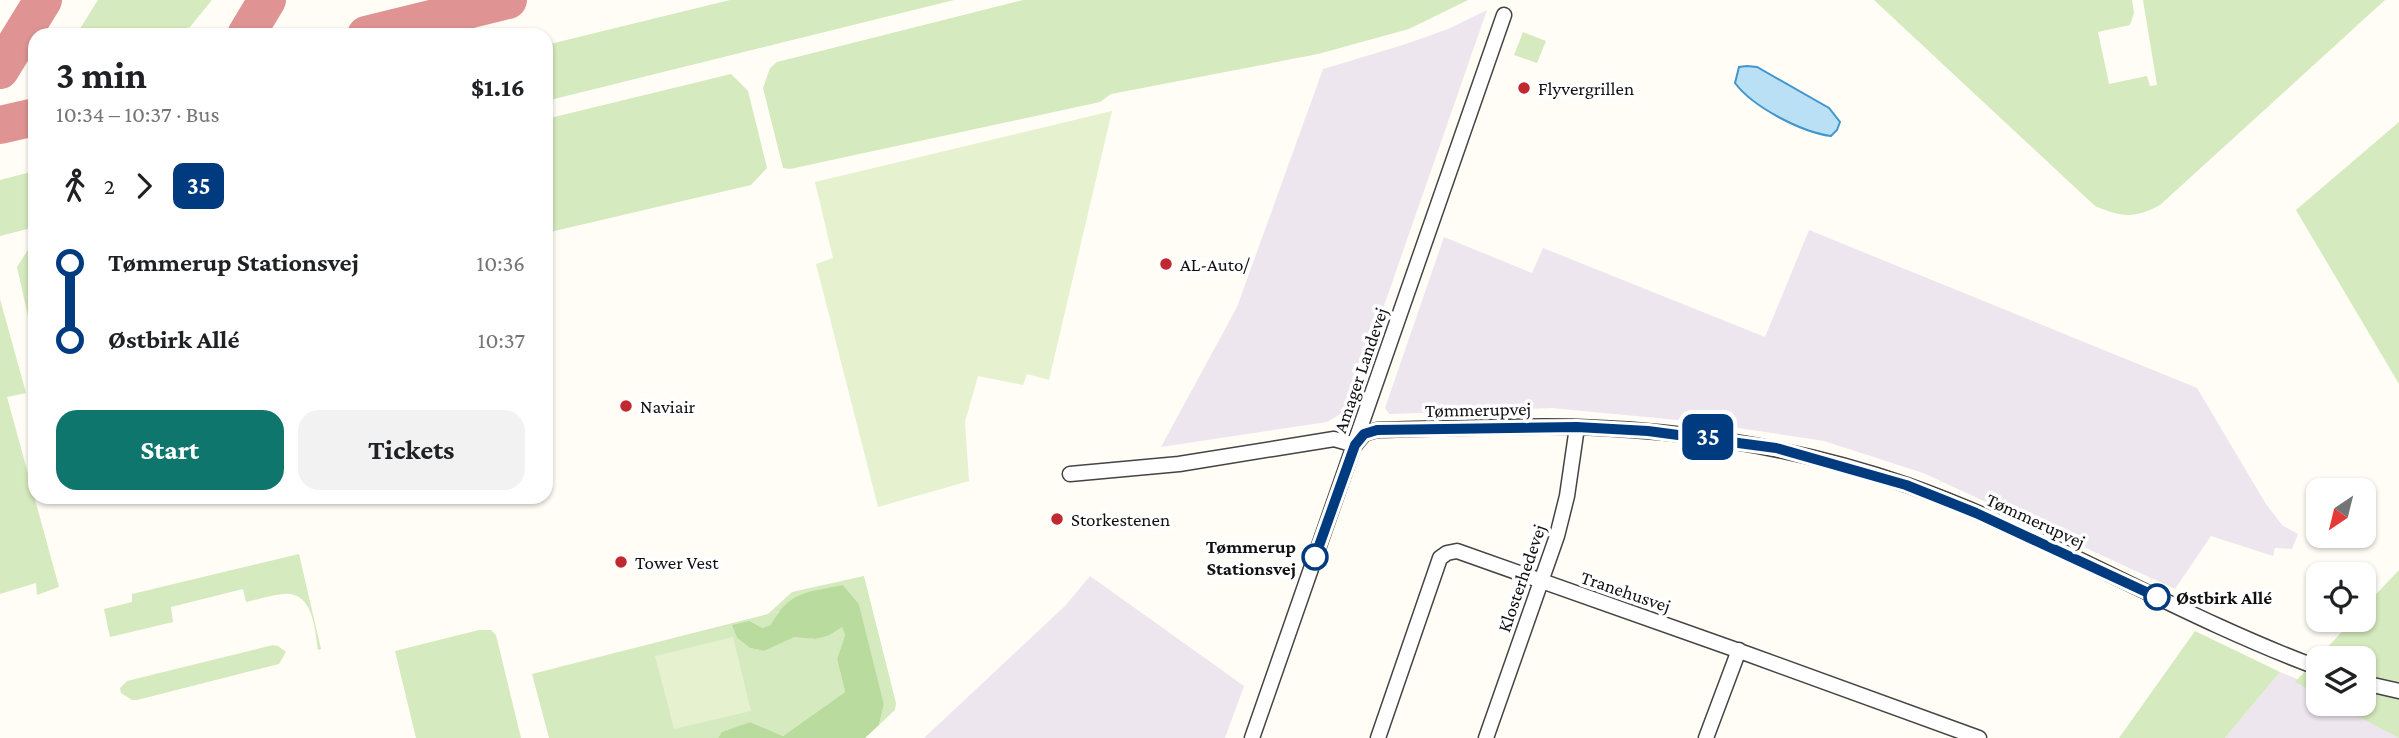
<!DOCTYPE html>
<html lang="en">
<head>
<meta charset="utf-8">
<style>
	body { margin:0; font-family:"Crimson Pro",serif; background:#f2f2f2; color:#202124; height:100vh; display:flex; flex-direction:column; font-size:26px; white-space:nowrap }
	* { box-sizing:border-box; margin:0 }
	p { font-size:23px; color:#757577 }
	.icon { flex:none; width:38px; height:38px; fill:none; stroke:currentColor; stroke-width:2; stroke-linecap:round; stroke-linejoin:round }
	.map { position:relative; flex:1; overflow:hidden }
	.side { position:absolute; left:28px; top:28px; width:525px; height:476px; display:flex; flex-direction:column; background:#fff; border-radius:21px; box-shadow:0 2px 5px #0004 }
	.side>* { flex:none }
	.badge { padding:0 14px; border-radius:10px; font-size:24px; line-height:46px }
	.needle { width:46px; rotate:215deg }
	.fabs { position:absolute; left:2306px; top:478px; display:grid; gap:14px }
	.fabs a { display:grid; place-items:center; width:70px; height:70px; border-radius:14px; background:#fff; box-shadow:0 2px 5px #0004; font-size:35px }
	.map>.badge { position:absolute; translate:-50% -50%; box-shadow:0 0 0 4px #fff }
	.legs { display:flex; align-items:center; gap:10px; height:77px; padding:0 28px; font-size:23px }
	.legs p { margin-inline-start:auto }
	.overview { display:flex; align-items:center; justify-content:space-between; height:119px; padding:0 28px }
	h1 { font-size:38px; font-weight:700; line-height:52px }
	.cta { display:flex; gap:14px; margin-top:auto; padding:14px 28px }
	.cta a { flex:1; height:80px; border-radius:21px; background:#0f766e; color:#fff; font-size:28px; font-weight:700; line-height:80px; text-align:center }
	.cta a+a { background:#f2f2f2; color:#202124 }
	ul { padding:0 28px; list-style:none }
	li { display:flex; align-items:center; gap:24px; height:77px; font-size:26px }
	li i { display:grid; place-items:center; width:10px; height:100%; margin:0 9px; background:currentColor }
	li i::after { content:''; width:18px; height:18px; margin:-9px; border:5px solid; border-radius:50%; background:#fff }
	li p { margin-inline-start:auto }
	li:first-child i { background:linear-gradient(#0000 50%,currentColor 0) }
	li:last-child i { background:linear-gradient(currentColor 50%,#0000 0) }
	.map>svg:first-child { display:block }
	.industrial { fill:#eee6ef }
	.green { fill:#d5eabe }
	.forest { fill:#b9db9d }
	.pitch { fill:#e6f1d0 }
	.water { fill:#bae0f6; stroke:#4296cc; stroke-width:2 }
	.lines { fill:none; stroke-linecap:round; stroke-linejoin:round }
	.taxiway { stroke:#e09393; stroke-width:38 }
	.minor-casing { stroke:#444; stroke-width:17 }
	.minor { stroke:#fff; stroke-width:14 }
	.line-1-casing { stroke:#fff; stroke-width:16 }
	.line-1 { stroke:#003b80; stroke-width:10 }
	.poi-dot { fill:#c12931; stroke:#fff; stroke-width:2.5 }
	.stop-1-dot { fill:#fff; stroke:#003b80; stroke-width:3.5 }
	.labels { text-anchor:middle; stroke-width:7; stroke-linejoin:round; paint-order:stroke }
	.poi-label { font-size:19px; fill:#111; stroke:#fff; text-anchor:start }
	.street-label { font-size:19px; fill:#111; stroke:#fff }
	.stop-label { font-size:19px; font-weight:bold; fill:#111; stroke:#fff; text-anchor:end }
</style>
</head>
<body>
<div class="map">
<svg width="2399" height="738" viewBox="0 0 2399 738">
	<rect width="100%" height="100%" fill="#fffdf5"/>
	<path class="industrial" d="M1487,10L1354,392L1342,413L1327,422L1161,447L1237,307L1323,69L1406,44L1448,29Z
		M1809,230L2197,388L2266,504L2282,525L2298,534L2292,549L2275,548L2273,556L2211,536L2175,589L1923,473L1824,441L1698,422L1552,408L1389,414L1385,408L1444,237L1532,273L1543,248L1765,337Z
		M1090,576L1244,686L1225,738H924L1065,606Z
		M2280,672L2319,688V704H2347L2399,738H2225Z"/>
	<path class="green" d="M98,0H212L190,27L158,35H76Z
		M730,0H954L546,101V45Z
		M1023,0H1468L1409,29L1318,54L1111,94L1100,102L790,169L783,168L763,88L770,68L777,62Z
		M1874,0H2132L2134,13L2130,25L2098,32L2109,84L2147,76L2150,86L2157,85L2143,0H2385L2160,205C2134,219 2121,217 2095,206Z
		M1523,32L1546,41L1537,63L1514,55Z
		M731,74L748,91L767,168L751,185L546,233V119Z
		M2399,122V384L2296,210Z
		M35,171V227L0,236V180Z
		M35,244V347L17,267L31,245Z
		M0,299L26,393L7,397L59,587L37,595L36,583L0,594Z
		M299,554L321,649L318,650C315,632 314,597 290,594C281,592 256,600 246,602L243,589L171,607L173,622L110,637L104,609L132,602V594Z
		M2399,570V738L2335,704H2364V658H2319V695L2295,682L2353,620H2364V607Z
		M864,576L896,703L895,710L879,725L884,704L859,604L843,585L778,612L772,625L762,628L733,625L737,638L750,648L764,651L794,636L816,639L828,636L842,626L845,635L837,659L845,692L783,736L750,722L723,732L718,738H549L532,674L768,614L792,592Z
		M479,630H491L496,635L521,738H416L395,651Z
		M2195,631L2280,672L2225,738H2119Z
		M273,645L278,646L286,652L279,664L137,700H132L121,693L120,688L127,681Z"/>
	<path class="forest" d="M843,585L859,604L884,704L879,725L865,738H718L722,732L750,722L783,736L845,692L837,659L845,635L842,627L828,636L816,639L794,637L764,651L750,648L737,638L732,625L749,621L762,628L771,625C788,591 809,592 843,585Z"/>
	<path class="pitch" d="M1112,111L1049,380L1027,374L1023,385L978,376L965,422L969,481L878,507L816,264L833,258L815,182Z
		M733,637L751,711L674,729L655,656Z"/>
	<path class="water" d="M1747,66L1757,67L1829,108L1840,122L1837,130L1831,136C1801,132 1753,107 1735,83L1739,67Z"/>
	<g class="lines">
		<path class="taxiway" d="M246,35L267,0
			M366,35L508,0
			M0,70L43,0
			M0,125L35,117"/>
		<defs>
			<path id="minor" d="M1355,445L1364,434L1377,430C1444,429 1512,425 1579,427C1691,431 1801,448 1907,485C2048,535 2178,616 2319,668
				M1070,474L1179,464L1334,439L1355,445
				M2364,683L2399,691
				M1252,738L1504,15
				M1378,738L1440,558L1447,553L1457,551L1745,653L1979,738
				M1486,738L1557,536L1567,496L1577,427
				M1706,738L1739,650"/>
		</defs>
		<use href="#minor" class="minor-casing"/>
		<use href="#minor" class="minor"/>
	</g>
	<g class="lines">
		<defs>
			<path id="line-1" d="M1315,557L1355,445L1364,434L1377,430L1577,427L1648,431L1776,448L1906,485L1976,513L2157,597"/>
		</defs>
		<use href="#line-1" class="line-1-casing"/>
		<use href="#line-1" class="line-1"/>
	</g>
	<g class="poi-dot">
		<circle cx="1524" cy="88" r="7"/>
		<circle cx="1166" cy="264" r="7"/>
		<circle cx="626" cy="406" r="7"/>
		<circle cx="1057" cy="519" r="7"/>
		<circle cx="621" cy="562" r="7"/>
	</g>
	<g class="stop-1-dot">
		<circle cx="1315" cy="557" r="12"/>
		<circle cx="2157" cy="597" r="12"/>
	</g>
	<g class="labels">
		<g class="poi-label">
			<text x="1538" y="95">Flyvergrillen</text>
			<text x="1180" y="271">AL-Auto/</text>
			<text x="640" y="413">Naviair</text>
			<text x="1071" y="526">Storkestenen</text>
			<text x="635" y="569">Tower Vest</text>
		</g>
		<g class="street-label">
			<text transform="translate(1360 370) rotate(-71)" y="7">Amager Landevej</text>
			<text transform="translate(1478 409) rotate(-1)" y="7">Tømmerupvej</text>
			<text transform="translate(2036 520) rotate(25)" y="7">Tømmerupvej</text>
			<text transform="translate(1521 578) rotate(-71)" y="7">Klosterhedevej</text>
			<text transform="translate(1626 591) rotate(19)" y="7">Tranehusvej</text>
		</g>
		<g class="stop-label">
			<text x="1296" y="553">Tømmerup<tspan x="1296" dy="22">Stationsvej</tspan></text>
			<text x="2176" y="604" text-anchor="start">Østbirk Allé</text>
		</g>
	</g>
</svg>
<div class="fabs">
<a><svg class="needle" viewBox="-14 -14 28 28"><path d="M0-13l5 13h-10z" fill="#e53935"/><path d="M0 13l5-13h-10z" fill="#757577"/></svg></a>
<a><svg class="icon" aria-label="locate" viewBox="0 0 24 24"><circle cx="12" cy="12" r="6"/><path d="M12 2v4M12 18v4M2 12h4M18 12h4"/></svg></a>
<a><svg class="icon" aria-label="layers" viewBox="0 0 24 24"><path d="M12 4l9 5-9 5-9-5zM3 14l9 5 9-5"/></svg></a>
</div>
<b class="badge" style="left:1708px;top:437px;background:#003b80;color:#fff">35</b>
<section class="side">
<div class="overview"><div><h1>3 min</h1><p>10:34 – 10:37 · Bus</p></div><b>$1.16</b></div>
<div class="legs"><svg class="icon" aria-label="walk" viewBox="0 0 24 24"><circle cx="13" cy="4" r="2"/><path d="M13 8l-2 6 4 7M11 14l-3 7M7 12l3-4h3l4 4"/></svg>2<svg class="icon" aria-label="forward" viewBox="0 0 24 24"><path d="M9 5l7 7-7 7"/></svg><b class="badge" style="background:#003b80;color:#fff">35</b></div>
<ul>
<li><i style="color:#003b80"></i><b>Tømmerup Stationsvej</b><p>10:36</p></li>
<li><i style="color:#003b80"></i><b>Østbirk Allé</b><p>10:37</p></li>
</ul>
<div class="cta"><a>Start</a><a>Tickets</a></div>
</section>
</div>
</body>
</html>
